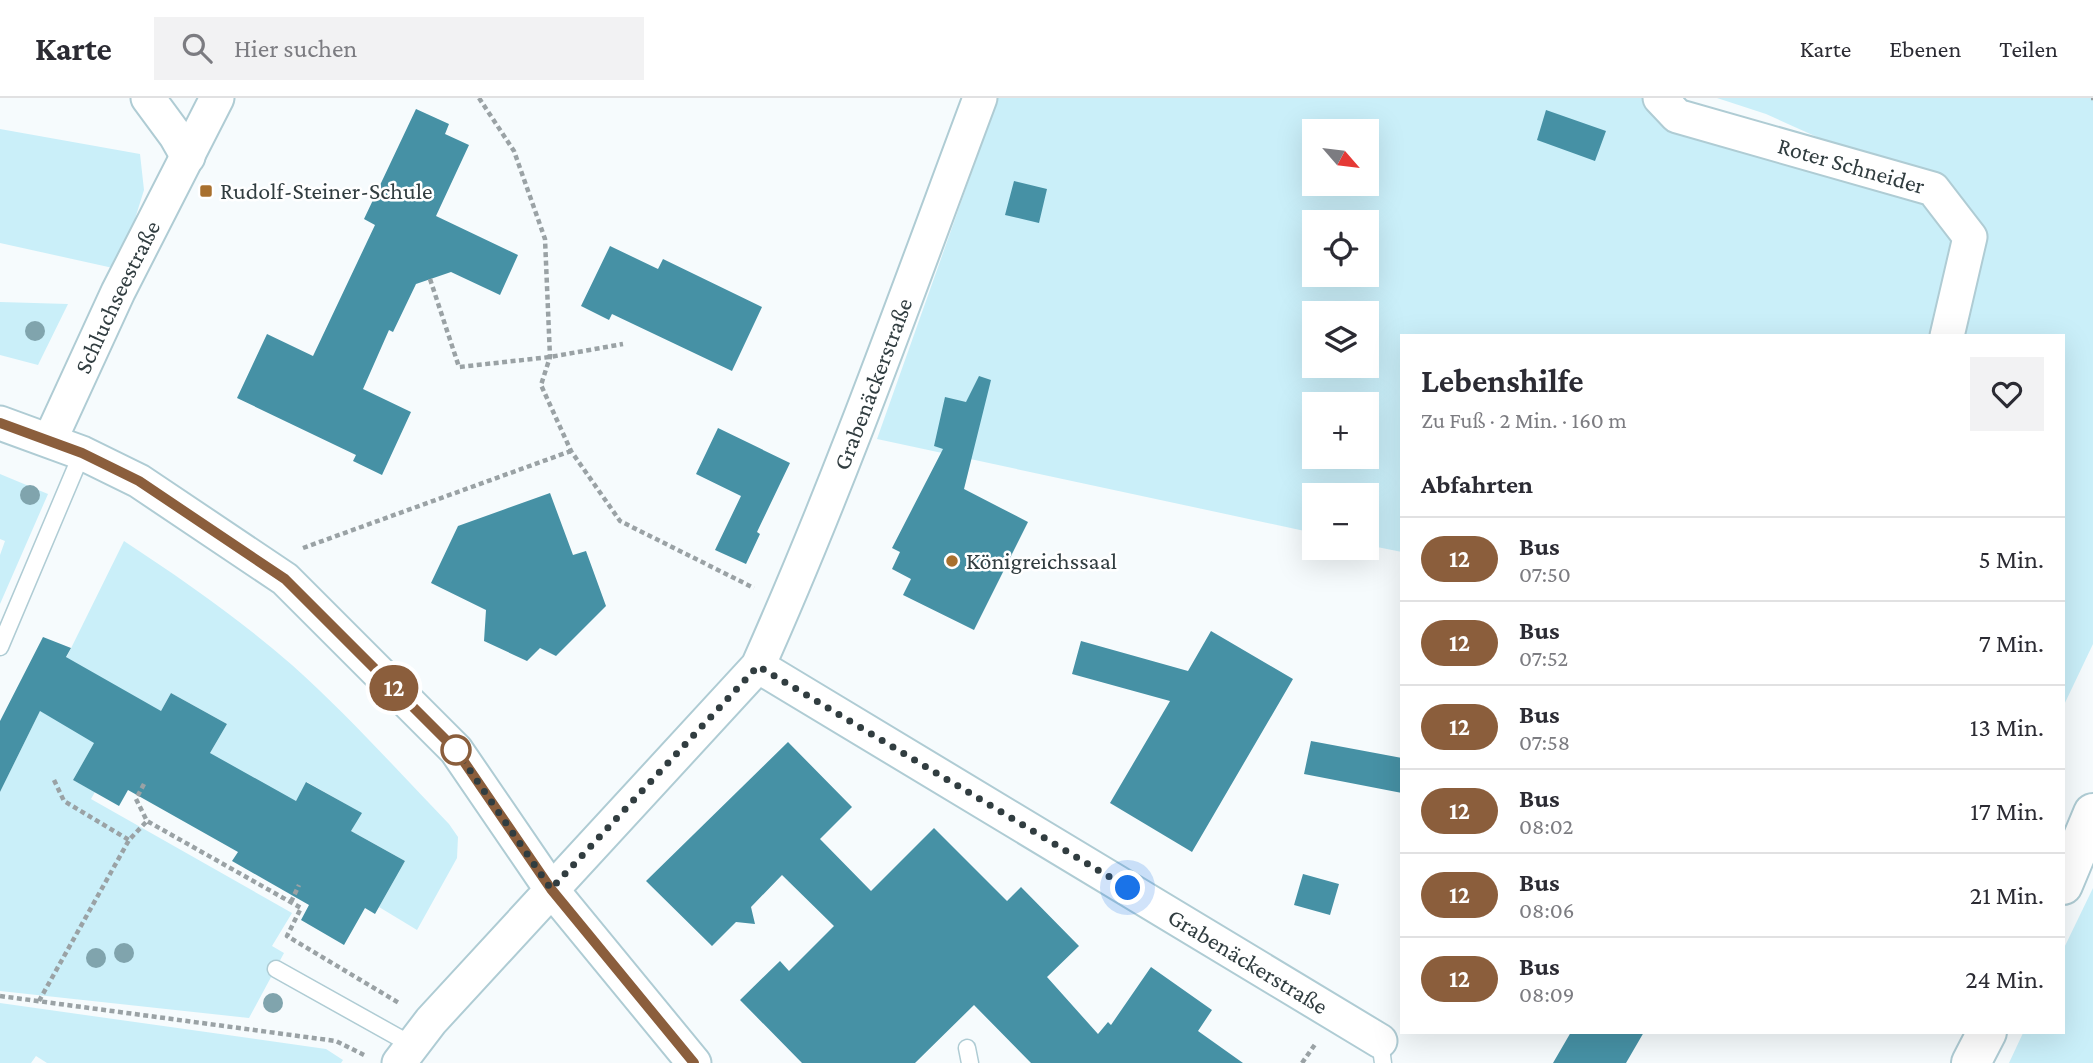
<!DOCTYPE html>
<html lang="de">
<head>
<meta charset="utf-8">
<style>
	body { margin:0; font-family:"Crimson Pro",serif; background:#f2f2f3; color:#2b2b33; height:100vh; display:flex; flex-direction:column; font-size:26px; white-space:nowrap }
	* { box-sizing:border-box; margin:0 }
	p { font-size:23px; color:#7c7c81 }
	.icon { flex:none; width:38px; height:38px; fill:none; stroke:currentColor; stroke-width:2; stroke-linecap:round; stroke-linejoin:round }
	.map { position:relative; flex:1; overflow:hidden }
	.details { position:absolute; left:1400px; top:236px; width:665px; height:700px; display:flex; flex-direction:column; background:#fff; border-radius:0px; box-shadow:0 7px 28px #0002 }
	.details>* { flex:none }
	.badge { padding:0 14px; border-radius:23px; font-size:24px; line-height:46px }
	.needle { width:46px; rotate:118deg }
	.buttons { position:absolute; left:1302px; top:21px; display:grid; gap:14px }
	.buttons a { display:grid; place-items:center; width:77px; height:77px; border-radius:0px; background:#fff; box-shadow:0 7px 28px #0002; font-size:35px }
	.you { position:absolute; width:35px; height:35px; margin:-18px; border:5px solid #fff; border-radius:50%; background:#1a73e8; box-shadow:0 0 0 10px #1a73e833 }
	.map>.badge { position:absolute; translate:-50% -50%; box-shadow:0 0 0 4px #fff }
	h2 { padding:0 21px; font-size:26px; line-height:63px }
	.round { display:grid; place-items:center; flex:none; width:74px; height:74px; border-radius:0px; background:#f2f2f3 }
	.summary { display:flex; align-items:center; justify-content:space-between; height:119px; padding:0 21px }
	h1 { font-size:33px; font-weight:700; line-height:52px }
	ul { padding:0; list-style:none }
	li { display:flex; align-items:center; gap:21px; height:84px; padding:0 21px; border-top:2px solid #e1e1e2 }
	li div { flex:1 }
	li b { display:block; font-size:26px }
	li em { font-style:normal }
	li .badge { min-width:77px; font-weight:700; text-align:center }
	header { display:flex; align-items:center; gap:42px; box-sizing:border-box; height:98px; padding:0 35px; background:#fff; border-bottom:2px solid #e1e1e2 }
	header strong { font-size:33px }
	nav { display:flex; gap:38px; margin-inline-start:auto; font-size:24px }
	.search { width:490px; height:63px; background:#f2f2f3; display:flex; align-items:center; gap:18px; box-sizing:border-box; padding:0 24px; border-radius:0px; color:#7c7c81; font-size:26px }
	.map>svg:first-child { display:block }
	.green { fill:#caeff9; fill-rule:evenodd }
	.building { fill:#4691a5 }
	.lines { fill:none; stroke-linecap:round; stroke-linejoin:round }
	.service-casing { stroke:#afccd4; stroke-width:19 }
	.minor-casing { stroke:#afccd4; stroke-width:37 }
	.secondary-casing { stroke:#afccd4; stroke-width:42 }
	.path { stroke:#9aa2a5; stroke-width:4.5; stroke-dasharray:5 3.5; stroke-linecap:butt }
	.service { stroke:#fff; stroke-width:16 }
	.minor { stroke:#fff; stroke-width:33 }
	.secondary { stroke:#fff; stroke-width:38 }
	.tree { fill:#80a4ad }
	.line-casing { stroke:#fff; stroke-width:16 }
	.line { stroke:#8b5e3c; stroke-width:10 }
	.walk { stroke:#313d40; stroke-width:7; stroke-dasharray:0 12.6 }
	.poi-dot { fill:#a8702e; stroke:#fff; stroke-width:2.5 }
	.stop-dot { fill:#fff; stroke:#8b5e3c; stroke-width:3.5 }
	.labels { text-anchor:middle; stroke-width:5; stroke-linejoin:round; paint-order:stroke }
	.street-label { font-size:24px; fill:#313d40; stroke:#fff }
	.poi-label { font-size:24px; fill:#313d40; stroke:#fff; text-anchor:start }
</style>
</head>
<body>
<header>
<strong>Karte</strong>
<div class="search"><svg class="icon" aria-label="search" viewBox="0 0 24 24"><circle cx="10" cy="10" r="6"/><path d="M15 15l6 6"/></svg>Hier suchen</div>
<nav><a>Karte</a><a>Ebenen</a><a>Teilen</a></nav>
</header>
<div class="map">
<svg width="2093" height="965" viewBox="0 0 2093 965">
	<rect width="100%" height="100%" fill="#f6fbfd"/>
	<path class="green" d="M998,0H1660L1926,88L1766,16L1717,0H2093V546L2063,609V238H1402V454L1367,447V397H1314V435L877,341ZM1314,33H1367V86H1314ZM1314,124H1367V177H1314ZM1314,215H1367V268H1314ZM1314,306H1367V359H1314Z
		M0,31L140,56L144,92L134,124L113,170L0,145Z
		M0,204L68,206L38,267L0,257Z
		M0,376L48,396L0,506V457L5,443L0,441Z
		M124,443C182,481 239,521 292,567C347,616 397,672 449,726L458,739L457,760L417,832L379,809L405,763L351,733L361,715L307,684L290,713L210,655L227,626L171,595L161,613L94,645L73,682L95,694L91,701L292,815L272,848L284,855L249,920L0,893V694Z
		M2093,790V965H2009L2023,935L2063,934V852Z
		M0,905L326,951L343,962L341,965H47L36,958L31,965H0Z"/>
	<path class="building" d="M416,11L449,26L445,36L469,47L436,118L518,157L500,197L451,174L416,186L393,234L389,232L363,291L411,314L382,377L353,363L356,357L237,300L267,236L313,258L375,127L364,121Z
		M1546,12L1606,33L1595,63L1537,42Z
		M1014,83L1047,91L1039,125L1005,117Z
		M610,148L658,171L663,161L762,209L732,273L612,216L609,222L581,208Z
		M979,278L991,282L964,391L1028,424L974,532L903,497L911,481L892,471L900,454L892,450L943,351L934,348L945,299L966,304Z
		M718,330L790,365L757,434L760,436L746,466L715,452L741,398L696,376Z
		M550,395L573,457L586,453L606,508L556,558L540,550L527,563L484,543L486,512L431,485L458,428Z
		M1211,533L1293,581L1192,754L1110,705L1170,603L1072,576L1081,543L1188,573Z
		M43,539L71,550L66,559L161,613L171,595L227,626L210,655L296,703L306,684L362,715L351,733L405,763L375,816L365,810L344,847L301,822L309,807L232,763L238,754L128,692L119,708L73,682L94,645L40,613L0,694V623Z
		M1311,643L1402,660V695L1304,676Z
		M788,644L852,709L820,741L871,793L934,730L1007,803L1021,789L1079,848L1047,879L1098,936L1108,924L1111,927L1151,869L1212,912L1198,933L1243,965H1031L974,907L915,965H802L740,902L780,863L789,873L834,828L782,777L751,809L755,826L736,824L712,848L646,783Z
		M1303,776L1339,786L1330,817L1294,807Z
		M1571,934H1644L1626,965H1553Z"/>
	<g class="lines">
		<defs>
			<path id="service" d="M0,549L82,355
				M276,871L412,947
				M1380,943L1383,965
				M967,950L970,965"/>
			<g id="minor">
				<path d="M148,0L176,38L188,59"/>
				<path id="s1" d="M1660,0L1677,18L1933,91L1970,139L1947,238"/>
				<path d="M0,325L82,355L139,383L285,481L456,652L551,791L694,965"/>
				<path id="s2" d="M50,342L118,194L217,0"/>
				<path id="s3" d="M758,568L1380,943"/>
				<path id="s4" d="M399,965L431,923L758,568C841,382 909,190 980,0"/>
			</g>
			<path id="secondary" d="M2063,787L2093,715
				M1971,965L1987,934"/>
		</defs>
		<use href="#service" class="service-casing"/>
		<use href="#minor" class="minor-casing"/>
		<use href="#secondary" class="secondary-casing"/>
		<path class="path" d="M479,0L514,53L545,141L550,259L541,287L571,353L620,423L754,490
			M2091,0H2093
			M430,181L459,269L550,259L623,246
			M303,450L571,353
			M54,682L64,703L129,742
			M144,686L136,701L147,723L301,810L287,838L399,905
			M291,804L299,787
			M0,898L336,943L364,957
			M39,903L129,742L147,723
			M1302,965L1316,945"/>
		<use href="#service" class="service"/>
		<use href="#minor" class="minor"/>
		<use href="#secondary" class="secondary"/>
	</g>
	<g class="tree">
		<circle cx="35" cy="233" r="10"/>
		<circle cx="30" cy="397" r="10"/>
		<circle cx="124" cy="855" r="10"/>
		<circle cx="96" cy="860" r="10"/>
		<circle cx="273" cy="905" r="10"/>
	</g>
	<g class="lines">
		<defs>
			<path id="line" d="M0,325L82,355L139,383L285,481L456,652L551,791L694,965"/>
		</defs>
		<use href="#line" class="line-casing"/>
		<use href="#line" class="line"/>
		<path class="walk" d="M456,652L551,791L758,568L1128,790"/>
	</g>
	<g class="poi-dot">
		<rect x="199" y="86" width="14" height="14" rx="3.5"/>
		<circle cx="952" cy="463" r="7"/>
	</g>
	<circle class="stop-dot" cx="456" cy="652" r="14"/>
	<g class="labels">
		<g class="street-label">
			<text dy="8" stroke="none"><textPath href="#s1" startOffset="206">Roter Schneider</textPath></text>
			<text dy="8" stroke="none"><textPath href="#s2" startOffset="158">Schluchseestraße</textPath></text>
			<text dy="8" stroke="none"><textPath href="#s4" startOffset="840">Grabenäckerstraße</textPath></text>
			<text dy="8" stroke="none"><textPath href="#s3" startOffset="572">Grabenäckerstraße</textPath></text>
		</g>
		<g class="poi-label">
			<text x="220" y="101">Rudolf-Steiner-Schule</text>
			<text x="966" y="471">Königreichssaal</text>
		</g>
	</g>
</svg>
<div class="buttons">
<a><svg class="needle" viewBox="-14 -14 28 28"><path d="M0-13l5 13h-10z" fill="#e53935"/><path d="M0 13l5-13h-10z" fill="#7c7c81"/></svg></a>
<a><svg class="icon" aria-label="locate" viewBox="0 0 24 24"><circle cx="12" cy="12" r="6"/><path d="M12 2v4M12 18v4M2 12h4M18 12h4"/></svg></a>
<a><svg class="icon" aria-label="layers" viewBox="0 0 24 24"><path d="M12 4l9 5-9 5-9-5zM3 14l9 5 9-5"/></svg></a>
<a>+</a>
<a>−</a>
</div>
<div class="you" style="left:1128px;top:790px"></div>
<b class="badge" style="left:394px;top:590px;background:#8b5e3c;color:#fff">12</b>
<section class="details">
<div class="summary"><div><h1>Lebenshilfe</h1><p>Zu Fuß · 2 Min. · 160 m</p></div><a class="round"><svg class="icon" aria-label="heart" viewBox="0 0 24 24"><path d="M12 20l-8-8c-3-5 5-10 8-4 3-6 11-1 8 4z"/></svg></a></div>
<h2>Abfahrten</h2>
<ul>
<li><span class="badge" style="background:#8b5e3c;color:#fff">12</span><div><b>Bus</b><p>07:50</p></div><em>5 Min.</em></li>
<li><span class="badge" style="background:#8b5e3c;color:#fff">12</span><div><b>Bus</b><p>07:52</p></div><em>7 Min.</em></li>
<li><span class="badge" style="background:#8b5e3c;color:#fff">12</span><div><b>Bus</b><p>07:58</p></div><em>13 Min.</em></li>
<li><span class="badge" style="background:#8b5e3c;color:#fff">12</span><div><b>Bus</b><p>08:02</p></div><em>17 Min.</em></li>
<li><span class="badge" style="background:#8b5e3c;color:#fff">12</span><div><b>Bus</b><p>08:06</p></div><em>21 Min.</em></li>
<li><span class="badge" style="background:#8b5e3c;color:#fff">12</span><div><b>Bus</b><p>08:09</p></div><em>24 Min.</em></li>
</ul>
</section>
</div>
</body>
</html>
